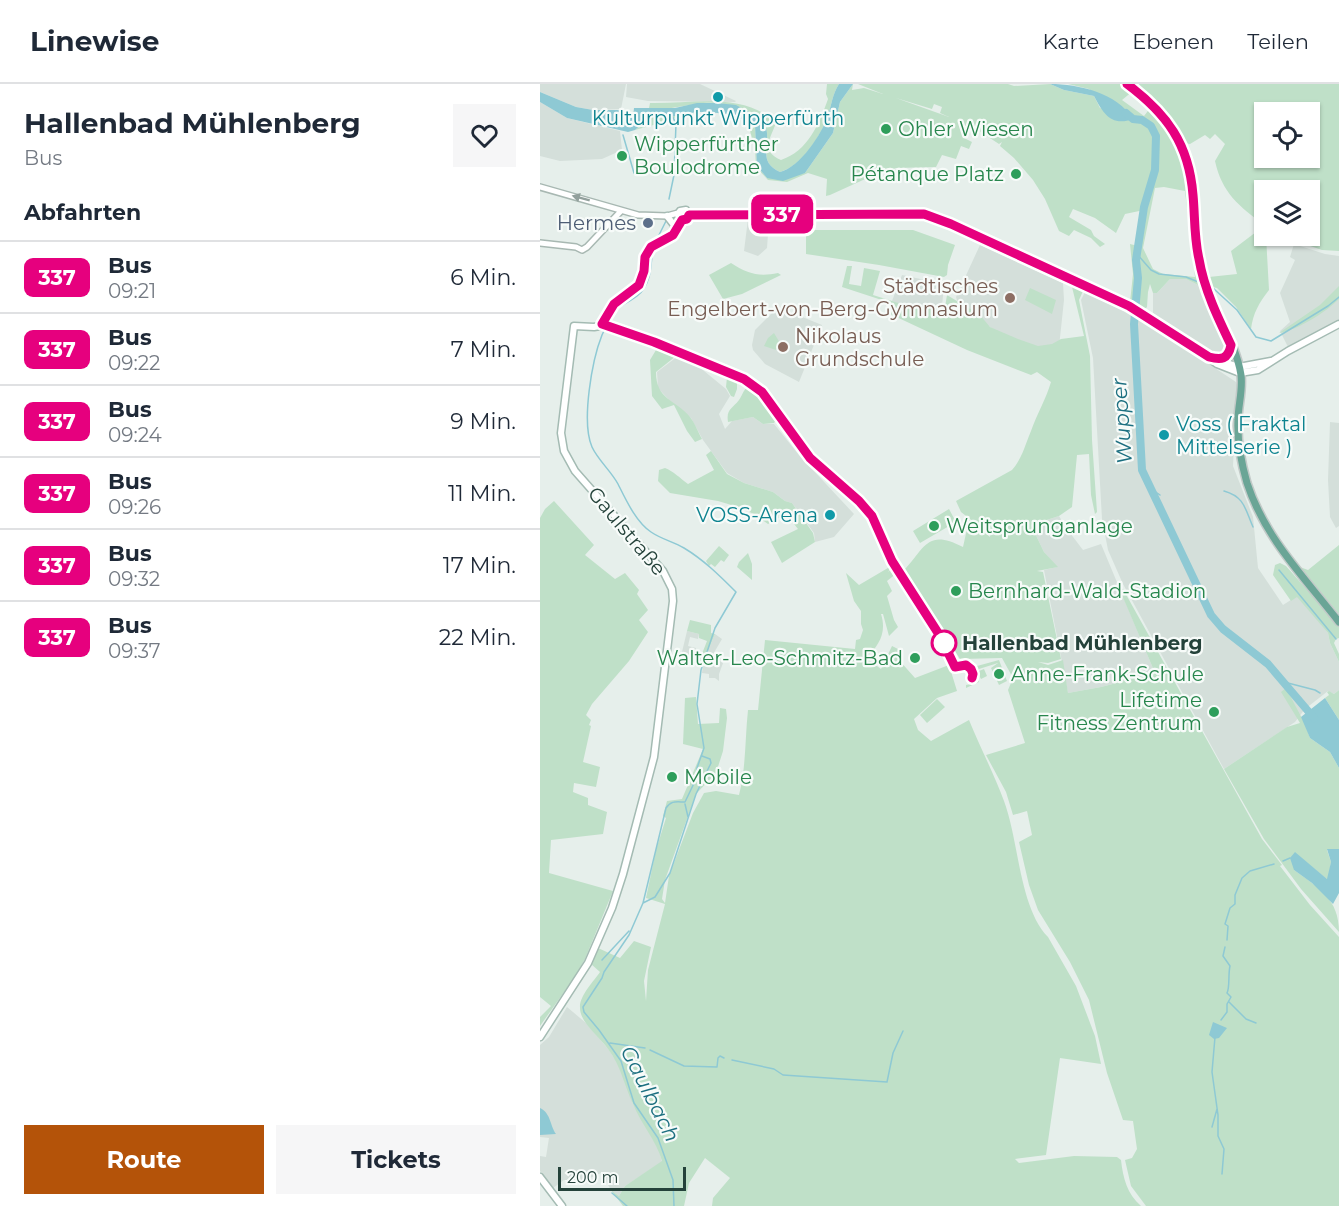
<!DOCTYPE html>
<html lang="de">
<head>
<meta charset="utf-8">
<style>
	body { margin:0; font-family:Montserrat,sans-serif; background:#f6f6f7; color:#1f2937; height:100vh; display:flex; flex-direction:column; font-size:22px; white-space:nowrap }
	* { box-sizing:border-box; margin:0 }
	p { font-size:20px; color:#747a83 }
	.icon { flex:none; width:33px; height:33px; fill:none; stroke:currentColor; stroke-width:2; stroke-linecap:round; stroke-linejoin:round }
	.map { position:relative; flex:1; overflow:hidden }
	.drawer { display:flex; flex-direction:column; background:#fff; width:540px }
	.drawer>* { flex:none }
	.badge { padding:0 12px; border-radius:9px; font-size:21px; line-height:39px }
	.fabs { position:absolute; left:714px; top:18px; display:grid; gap:12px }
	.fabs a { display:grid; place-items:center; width:66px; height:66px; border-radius:0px; background:#fff; box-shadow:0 2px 4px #0004; font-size:30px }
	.scale { position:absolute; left:18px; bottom:15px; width:128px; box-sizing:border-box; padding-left:6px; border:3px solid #24423a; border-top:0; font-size:16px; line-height:21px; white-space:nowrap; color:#24423a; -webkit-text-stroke:4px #f7fbf9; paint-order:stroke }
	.map>.badge { position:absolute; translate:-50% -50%; box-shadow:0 0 0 3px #fff }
	h2 { padding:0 24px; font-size:22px; line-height:54px }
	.round { display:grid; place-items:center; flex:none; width:63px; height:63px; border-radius:0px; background:#f6f6f7 }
	.overview { display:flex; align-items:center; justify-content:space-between; height:102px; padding:0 24px }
	h1 { font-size:28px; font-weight:700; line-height:45px }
	.primary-button { display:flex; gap:12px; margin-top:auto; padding:12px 24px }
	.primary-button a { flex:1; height:69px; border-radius:0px; background:#b45309; color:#fff; font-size:24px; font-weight:700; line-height:69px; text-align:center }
	.primary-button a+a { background:#f6f6f7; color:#1f2937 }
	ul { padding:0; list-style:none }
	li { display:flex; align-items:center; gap:18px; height:72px; padding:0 24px; border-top:2px solid #e0e1e3 }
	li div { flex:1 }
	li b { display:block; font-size:22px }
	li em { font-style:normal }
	li .badge { min-width:66px; font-weight:700; text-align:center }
	header { display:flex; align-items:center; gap:36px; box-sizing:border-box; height:84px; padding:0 30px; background:#fff; border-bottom:2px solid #e0e1e3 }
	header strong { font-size:28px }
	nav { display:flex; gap:33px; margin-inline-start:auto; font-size:21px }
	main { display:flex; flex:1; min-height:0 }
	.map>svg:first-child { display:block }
	.built { fill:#d4dfda }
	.green { fill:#bfe0c8; fill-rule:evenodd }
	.water { fill:#8ec9d4 }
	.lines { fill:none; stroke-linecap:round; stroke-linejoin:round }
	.stream { stroke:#8ec9d4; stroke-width:1.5 }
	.river { stroke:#8ec9d4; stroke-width:8 }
	.tertiary-casing { stroke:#a8b8b2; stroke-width:8 }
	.secondary-casing { stroke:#a4bbb3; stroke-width:9 }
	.primary-casing { stroke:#c2cac8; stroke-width:10 }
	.tertiary { stroke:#fff; stroke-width:5 }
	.secondary { stroke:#fff; stroke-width:6 }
	.primary { stroke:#6aa596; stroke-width:7 }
	.oneway { fill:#92a09c }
	.line-casing { stroke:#fff; stroke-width:14 }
	.line { stroke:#e6007e; stroke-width:9 }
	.culture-dot { fill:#0f9aa8; stroke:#f7fbf9; stroke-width:2 }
	.leisure-dot { fill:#2e9e5b; stroke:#f7fbf9; stroke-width:2 }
	.service-dot { fill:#5c6f8a; stroke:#f7fbf9; stroke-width:2 }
	.education-dot { fill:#8d6e63; stroke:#f7fbf9; stroke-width:2 }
	.stop-dot { fill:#fff; stroke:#e6007e; stroke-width:3 }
	.labels { text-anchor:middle; stroke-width:4.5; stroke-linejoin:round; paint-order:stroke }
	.culture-label { font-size:20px; fill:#0d838f; stroke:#f7fbf9 }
	.leisure-label { font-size:20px; fill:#27864d; stroke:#f7fbf9; text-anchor:start }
	.service-label { font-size:20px; fill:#4e5e75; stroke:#f7fbf9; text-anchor:end }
	.education-label { font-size:20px; fill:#785e54; stroke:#f7fbf9; text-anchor:end }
	.street-label { font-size:20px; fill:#24423a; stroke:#f7fbf9 }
	.stop-label { font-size:20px; font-weight:bold; fill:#24423a; stroke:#f7fbf9; text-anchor:start }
	.water-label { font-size:21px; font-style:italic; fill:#1c6f80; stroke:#f7fbf9 }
</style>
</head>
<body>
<header>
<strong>Linewise</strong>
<nav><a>Karte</a><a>Ebenen</a><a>Teilen</a></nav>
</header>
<main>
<section class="drawer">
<div class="overview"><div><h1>Hallenbad Mühlenberg</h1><p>Bus</p></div><a class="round"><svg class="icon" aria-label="heart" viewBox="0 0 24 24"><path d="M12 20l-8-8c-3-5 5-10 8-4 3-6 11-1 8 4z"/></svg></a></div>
<h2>Abfahrten</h2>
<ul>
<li><span class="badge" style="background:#e6007e;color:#fff">337</span><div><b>Bus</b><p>09:21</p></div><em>6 Min.</em></li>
<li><span class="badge" style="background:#e6007e;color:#fff">337</span><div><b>Bus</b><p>09:22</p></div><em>7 Min.</em></li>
<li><span class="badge" style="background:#e6007e;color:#fff">337</span><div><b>Bus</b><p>09:24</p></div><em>9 Min.</em></li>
<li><span class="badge" style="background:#e6007e;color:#fff">337</span><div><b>Bus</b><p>09:26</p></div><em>11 Min.</em></li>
<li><span class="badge" style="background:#e6007e;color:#fff">337</span><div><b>Bus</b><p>09:32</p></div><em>17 Min.</em></li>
<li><span class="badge" style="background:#e6007e;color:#fff">337</span><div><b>Bus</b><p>09:37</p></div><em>22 Min.</em></li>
</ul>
<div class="primary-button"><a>Route</a><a>Tickets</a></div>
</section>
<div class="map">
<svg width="799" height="1122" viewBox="0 0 799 1122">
	<rect width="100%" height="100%" fill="#e6efeb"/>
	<path class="built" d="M0,0H86L81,25L53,26L36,23L0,8Z
		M87,0H160L196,17L195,18L108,17L86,13Z
		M0,18L27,34L80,47L82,66L62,75L20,77L0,72Z
		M208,135L229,136L227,164L218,172L204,167Z
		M754,160L785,170L799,172V236L748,263L740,247L750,238L740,209L755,176L750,173Z
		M440,161L523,199L524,216L519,263L511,269L464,252L419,223L416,213Z
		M362,191L404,200L402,223H368L352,217Z
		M630,195H646L662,203L685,262L686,265L683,272L675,271L643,256L630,247L629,240L613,229V209H617Z
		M545,208L607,239L696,298L697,301L693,382L713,433L718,484L743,521L757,512L776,534L788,549L790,559L799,578V606L794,610L788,607L765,625L755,638L684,685L583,500L568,466L562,435L553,274L541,216Z
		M245,226L282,241L259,298L225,280L213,266L212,261L215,246L234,227Z
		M138,272L158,282L186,305L190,312L179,330L185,345L192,337L213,333L223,340H234L259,371L314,430L294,453L275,458L274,449L252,419L245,417L233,408L204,399L187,389L163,356L151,334L130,317L118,304L117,288Z
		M790,338L799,339V442L796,444L790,433L788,396Z
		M519,432L527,445L543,466L561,460L615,589L561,603L528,609L504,486L517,483L504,468L491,441Z
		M147,547L159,550L158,555L150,553L148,562L156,564L154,573L164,576L175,550L182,555L172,572L183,579L179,590V597L175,594H169V590L162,589L163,582L138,572V569L142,568Z
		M27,923L46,939L69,966L82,986L93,1020L119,1066L122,1078L85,1102L79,1112L71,1106L61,1089L37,1100L24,1096L13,1104L0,1087V1072L6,1073L9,1054L0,1053V961L9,953Z"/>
	<path class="green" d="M287,0H299C292,11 292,20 288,31C281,52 262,82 240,88C220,79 228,67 227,49C227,45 224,40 222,35C199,23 183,16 156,20C140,22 125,27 109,24L110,19C151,20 204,7 236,39C230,56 220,66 241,76C268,67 279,40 288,15L286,10Z
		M313,0L312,6L324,4L343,10L318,0H468L474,2L510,0L524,6L554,12L560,24L593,33L549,5L528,0H583L593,7L582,16L604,32L614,19L591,0H799V167L782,166L741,152H770V106H724V141C699,122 682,109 675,77L685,60L675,50L670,55L665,51L650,60L643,59L653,164L662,203L646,195H630L617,209H613L610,200L608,208L607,223L604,226L590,218L593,190L590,160L598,162L604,126L585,130L576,149L555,134L533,125L529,133L551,146L554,152L565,160L560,163L551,154L534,146L529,152L519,147L505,115L493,96L474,74L460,62L462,58L459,60L430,41L424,54L432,58L429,65L421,62L416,75L402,71L396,83L356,84L323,96L290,111L286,112L287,95L268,89L247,98L228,96L216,83L215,64L210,47L215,42L217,82L227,94L265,89L293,49L300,18ZM356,14L392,25L394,20L402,23L400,29L409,33ZM724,28H770V74H724ZM624,103L645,107L655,193L623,190L613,185L603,164L615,104Z
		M111,32H138L128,37L95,46Z
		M720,145L726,152L729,206C719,219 713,229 711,245L696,223L677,204L672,203L669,193L697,190L691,167Z
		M266,146H373L415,161L408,181L407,191L404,193L339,181L266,170Z
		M191,179C208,190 219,193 238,189L241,191L202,210L183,215L169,191Z
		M307,182H312L309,200L321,202L324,184L340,187L333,211L368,222L405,223L407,211L440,231L450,243L478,255L498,262L512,260L521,255L544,252L532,203L543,207L539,216L550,272L552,356L557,428L555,430L551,411L549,370L537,371L532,423L519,432L491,441L504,468L518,483L497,487L503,488L521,575L508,579L498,578L508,581L523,576L528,609L561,603L615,589L579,504L583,505L722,755L742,781L740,782L770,821L799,853V1122H606L591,1102L585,1076L592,1074L597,1065L593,1037L583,1036L567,989L549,916L530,878L498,826L489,801L479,758L492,751L487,727L473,731L466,708L446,671L485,659L468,606L473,594L462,574L420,575L364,486C385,464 387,444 423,463L429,436L450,453L448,440V449L421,428L416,417L472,386C482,375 485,361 491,347C497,330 506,315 511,298L497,288L491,291L427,266L350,230L354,220L302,203Z
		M799,202V215C786,228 758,246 739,249L780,221Z
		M490,204L516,216L512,230L485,216Z
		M234,249L240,259L236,266L224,262L228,254Z
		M116,266L136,272L116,288C116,316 135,315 150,333C155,339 158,348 162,355L155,358L147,347L134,321L122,325L112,312L110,276Z
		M187,293L197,297V305L194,313L191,312L186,303Z
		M207,303L226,322L236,336L234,339L223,340L213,333L188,338C186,325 192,325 199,316C202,312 203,307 207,303Z
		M171,367L187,390L204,399L233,408L245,417L252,419L273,449L275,458L242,479L231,458L258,445L246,430L228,440L214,430L198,423L178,417L130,409L118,397L119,386L125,384C133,387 140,394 148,400L174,386L166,371Z
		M14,417L54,461L45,471L75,495L85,489L99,506L97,510L108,526L99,536L108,548L89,577L52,620L46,631L51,636L49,641L51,642L43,678L60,683L56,703L34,699L33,708L48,714V721L67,728L63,750L11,756L9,789L73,807L45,875L34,894L0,942V933L11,922L0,913V434L5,425Z
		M409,425L416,438L380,459L373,447Z
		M799,461V530L760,483L768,486Z
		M179,462L189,471L184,478L181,476L175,483L171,480L169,482L166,477Z
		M208,469L212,480V496L197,483L199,478Z
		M740,479L746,482L799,542V554L796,555L794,559L799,570V578L790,559L788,549L757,513L751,517L733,491L735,481Z
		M353,481L348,488L354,483L357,489L347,497L352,507L347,512L354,536L358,543L349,552L343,530H341C347,549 339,561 326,574L341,585L352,562L358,565L359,576L375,594L409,581L417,607L397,614L374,635L378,646L391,657L429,636C440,663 454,690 464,717C479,757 479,823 508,853L536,902L555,952L561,980L520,974L506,1071L475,1075L479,1079L534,1072L577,1073L581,1076C583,1094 587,1110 601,1122H172L173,1114L190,1094L165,1074L149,1099L144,1122H83L71,1106L79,1112L85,1102L122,1077C116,1056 101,1040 93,1020C84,1001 81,982 68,965C60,953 40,939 40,924C39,912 54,897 60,888L51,880L58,864L80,874L94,857L111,863L104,897L106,917L108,886L125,820L106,814L116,766L126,734L123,732L127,717L142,715L163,665L143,660L145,614L156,613L158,640L179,639L180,624L186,625L187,634L183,667L176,689L156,710L125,796L122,815L125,819L129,792L153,729L164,709L176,707L199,711C206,685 205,654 208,626H218L225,556L315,565L316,556L320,555L323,546L321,540V527L314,517L306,489L319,501Z
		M150,536L171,541V549L175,550L164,576L160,575L167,557L159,554V550L147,547Z
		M459,576L467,597L459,601L451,584L458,579L439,585V587L444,585L447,592L441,595L438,589L437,595L439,598L426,604V601L431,600L437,582Z
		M746,604L765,640L770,654L790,668L799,684V765L787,766L791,778L788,796L755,769L754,786C779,804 799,815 799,848L761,805L724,755L684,685L747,643L760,639L741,608Z
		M799,606V636L785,614L789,611L787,608L789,607L794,610Z
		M397,615L405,623L387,639L380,631Z"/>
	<path class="water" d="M299,0H313L300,18L293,49L265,89L243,97L227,94L217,82L215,42L194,31L169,28H156L138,32H111L95,46L88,48L27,34L0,18V8L36,23L53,26H81V34H93L94,24H135L157,19H177L196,21L222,35C224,40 227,45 227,49C228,67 220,79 240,88C260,83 282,50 288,31C292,20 292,11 299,0Z
		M510,0C539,0 577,9 593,35C571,43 563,29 554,12L524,6Z
		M785,614L799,636V684L790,668L770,654L761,633Z
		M787,765H799V809L793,820L772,799L754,786L750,774L755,768L787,795L791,778Z
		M673,938L687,944L679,954L674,955L669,951Z
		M0,1024C11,1029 10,1042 16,1050L0,1051Z"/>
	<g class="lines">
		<path class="stream" d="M83,51L94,89
			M129,115L134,91L136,40L132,31
			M118,153L126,137
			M597,170L611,186L619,190L646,193L661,199
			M668,202L674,205L697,226L716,253L731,257L788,222L799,213
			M610,404L620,411
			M684,407C705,413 705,425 713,443
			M739,486L796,555
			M744,598L775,606L780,609
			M145,720L148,733
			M743,777L750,774
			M103,819L126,724C131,716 137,718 145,718L157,693V684L164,664L157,620L161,586L175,544L196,508C180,492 164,476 144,464C134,458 121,455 111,448C96,438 86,416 78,400C71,387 58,376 52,363C41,338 52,276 62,251C66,242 71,231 78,224C84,219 91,217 97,212C110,202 111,185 112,170
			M687,856L688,842L685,840L690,824L695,820V811L702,794L710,787L734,780
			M62,876L89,847
			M689,918L706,935L716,939
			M681,936L687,928V920L691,913L687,909C690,904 688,890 690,882L683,872L685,863
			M675,953L672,988L678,1031V1052L684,1065L682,1090
			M70,959L105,964
			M110,966L144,982L177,983L178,974L180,972L184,974
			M192,976L234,985L243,991L347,998L353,969L363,947
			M672,1043L677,1025
			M72,1109L87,1122
			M134,1122L133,1096L118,1054L94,1019L81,977L59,946L44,928L43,923L62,894L64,888L89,851L103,819L115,813L130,789L156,710L171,679L170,675L162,672"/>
		<path class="river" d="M586,29L593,35L602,36L611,42L616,52L615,86L604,123L596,176L598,194L594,240L602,386L671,531L683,545L728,580L774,634"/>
		<defs>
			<path id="tertiary" d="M0,103L98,131L127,132L138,129
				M0,159L36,163L42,166L47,163L81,127"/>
			<path id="secondary" d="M149,131L371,130L393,132L589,222L604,230L677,280L700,289L718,286L748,267L799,240
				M127,132L134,141V149
				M142,136L138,131L140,127L146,126L149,131
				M672,274L699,283L731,277
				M679,276L688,271L691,261
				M0,953L48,879L72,824L83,790L114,673L133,517L132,505L123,487L35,387L24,367L21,349L34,242L54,243L60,242L74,220L99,201L109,166L115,159L134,149L142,136
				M0,1093L22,1122"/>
			<path id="primary" d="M587,0C625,27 649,61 653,109C656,137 655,166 663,194C673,226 696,258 701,291C703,306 698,322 698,336C697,358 701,378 707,399C725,454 764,493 799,538"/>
		</defs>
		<use href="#tertiary" class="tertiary-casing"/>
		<use href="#secondary" class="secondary-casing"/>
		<use href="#primary" class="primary-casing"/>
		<use href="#tertiary" class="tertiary"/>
		<use href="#secondary" class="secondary"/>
		<use href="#primary" class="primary"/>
	</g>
	<defs><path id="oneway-solid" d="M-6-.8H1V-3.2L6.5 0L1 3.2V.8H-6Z" transform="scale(1.5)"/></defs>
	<use class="oneway" href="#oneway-solid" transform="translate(41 114) rotate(-165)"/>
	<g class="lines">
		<defs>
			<path id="line" d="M432,594L433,590L431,585L426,581L415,583L400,552L352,477L332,432L319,417L270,374L222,308L204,295L114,258L62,240L74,220L99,201L104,187L105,173L111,163L133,151L142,136L147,135L149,131L384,130L411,140L589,222L669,273C681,276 688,276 691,261C678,234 664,205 659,175C654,154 655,132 653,111C649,60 627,30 587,0"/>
		</defs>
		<use href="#line" class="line-casing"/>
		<use href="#line" class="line"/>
	</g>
	<g class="culture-dot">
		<circle cx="178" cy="13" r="6"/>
		<circle cx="624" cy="351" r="6"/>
		<circle cx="290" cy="431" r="6"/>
	</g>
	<g class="leisure-dot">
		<circle cx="346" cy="45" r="6"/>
		<circle cx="82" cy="72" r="6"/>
		<circle cx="476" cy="90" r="6"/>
		<circle cx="394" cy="442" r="6"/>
		<circle cx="416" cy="507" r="6"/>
		<circle cx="375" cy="574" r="6"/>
		<circle cx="459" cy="590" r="6"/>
		<circle cx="674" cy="628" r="6"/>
		<circle cx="132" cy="693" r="6"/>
	</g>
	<circle class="service-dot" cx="108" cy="139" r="6"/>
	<g class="education-dot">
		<circle cx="470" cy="214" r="6"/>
		<circle cx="243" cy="263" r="6"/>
	</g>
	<circle class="stop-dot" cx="404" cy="559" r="12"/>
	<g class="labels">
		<g class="culture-label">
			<text x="178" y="41">Kulturpunkt Wipperfürth</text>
			<text x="636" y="347" text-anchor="start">Voss ( Fraktal<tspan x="636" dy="23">Mittelserie )</tspan></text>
			<text x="278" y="438" text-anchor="end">VOSS-Arena</text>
		</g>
		<g class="leisure-label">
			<text x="358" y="52">Ohler Wiesen</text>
			<text x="94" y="67">Wipperfürther<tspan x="94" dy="23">Boulodrome</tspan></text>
			<text x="464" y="97" text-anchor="end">Pétanque Platz</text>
			<text x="406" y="449">Weitsprunganlage</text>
			<text x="428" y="514">Bernhard-Wald-Stadion</text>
			<text x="363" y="581" text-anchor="end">Walter-Leo-Schmitz-Bad</text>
			<text x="471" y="597">Anne-Frank-Schule</text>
			<text x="662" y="623" text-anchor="end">Lifetime<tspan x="662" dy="23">Fitness Zentrum</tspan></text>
			<text x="144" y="700">Mobile</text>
		</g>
		<g class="service-label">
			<text x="96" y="146">Hermes</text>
		</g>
		<g class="education-label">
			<text x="458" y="209">Städtisches<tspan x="458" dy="23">Engelbert-von-Berg-Gymnasium</tspan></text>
			<text x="255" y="259" text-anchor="start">Nikolaus<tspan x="255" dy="23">Grundschule</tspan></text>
		</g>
		<g class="street-label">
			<text transform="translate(87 447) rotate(50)" y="7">Gaulstraße</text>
		</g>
		<g class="stop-label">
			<text x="422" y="566">Hallenbad Mühlenberg</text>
		</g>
		<g class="water-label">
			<text transform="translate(582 337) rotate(-94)" y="7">Wupper</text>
			<text transform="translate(110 1010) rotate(63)" y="7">Gaulbach</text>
		</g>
	</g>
</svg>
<div class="fabs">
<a><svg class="icon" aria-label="locate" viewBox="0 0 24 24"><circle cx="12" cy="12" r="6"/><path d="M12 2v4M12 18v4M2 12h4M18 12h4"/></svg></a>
<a><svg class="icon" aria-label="layers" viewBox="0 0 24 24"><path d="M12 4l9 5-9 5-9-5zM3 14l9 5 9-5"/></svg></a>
</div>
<div class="scale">200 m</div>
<b class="badge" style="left:242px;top:130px;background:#e6007e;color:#fff">337</b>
</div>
</main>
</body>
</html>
